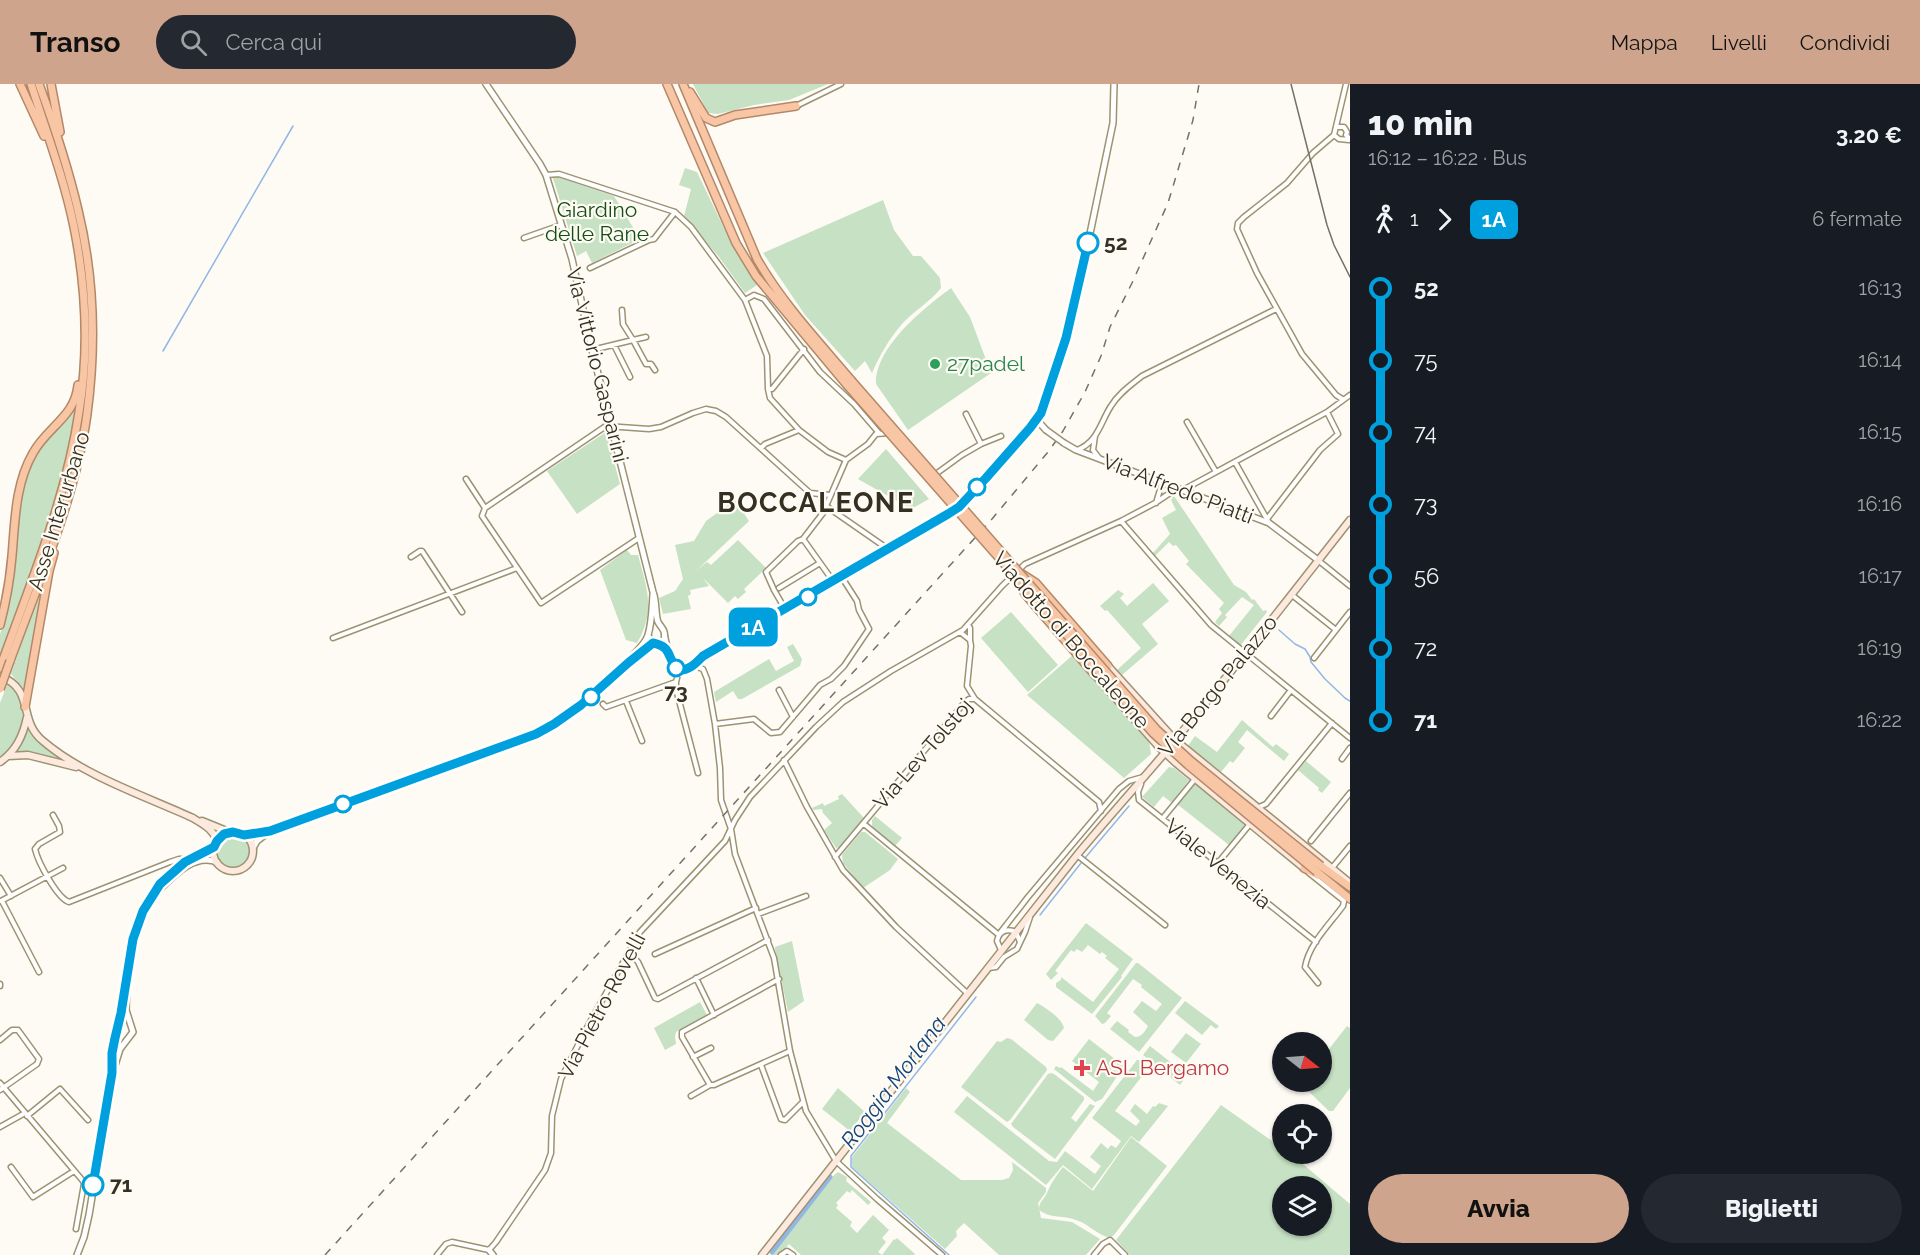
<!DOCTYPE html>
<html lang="it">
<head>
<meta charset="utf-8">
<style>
	body { margin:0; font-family:Raleway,sans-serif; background:#242831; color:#f1f3f6; height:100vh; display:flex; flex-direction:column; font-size:22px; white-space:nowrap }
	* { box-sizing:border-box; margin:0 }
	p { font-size:20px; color:#9ea1a6 }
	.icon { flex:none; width:33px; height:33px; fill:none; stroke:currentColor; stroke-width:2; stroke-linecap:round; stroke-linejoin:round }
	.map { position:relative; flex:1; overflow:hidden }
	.sheet { display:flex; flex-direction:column; background:#171b24; width:570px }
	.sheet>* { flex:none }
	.badge { padding:0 12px; border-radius:9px; font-size:21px; line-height:39px }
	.needle { width:39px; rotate:107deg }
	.tools { position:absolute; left:1272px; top:948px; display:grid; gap:12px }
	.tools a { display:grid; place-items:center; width:60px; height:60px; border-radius:50%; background:#171b24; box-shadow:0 2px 4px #0004; font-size:30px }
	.map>.badge { position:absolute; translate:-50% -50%; box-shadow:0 0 0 3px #fff }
	.legs { display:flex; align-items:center; gap:9px; height:66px; padding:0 18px; font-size:20px }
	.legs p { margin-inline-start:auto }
	.headline { display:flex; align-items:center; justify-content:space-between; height:102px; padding:0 18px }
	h1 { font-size:33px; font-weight:800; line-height:45px }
	.primary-button { display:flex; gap:12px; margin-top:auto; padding:12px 18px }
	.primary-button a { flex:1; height:69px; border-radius:36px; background:#cfa48c; color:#111; font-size:24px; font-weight:800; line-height:69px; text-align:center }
	.primary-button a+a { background:#242831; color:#f1f3f6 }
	ul { padding:0 18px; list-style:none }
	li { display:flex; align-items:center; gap:21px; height:72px; font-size:22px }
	li i { display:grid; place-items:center; width:9px; height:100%; margin:0 8px; background:currentColor }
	li i::after { content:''; width:15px; height:15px; margin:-8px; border:4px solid; border-radius:50%; background:#171b24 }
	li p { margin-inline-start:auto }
	li:first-child i { background:linear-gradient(#0000 50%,currentColor 0) }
	li:last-child i { background:linear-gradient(currentColor 50%,#0000 0) }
	header { display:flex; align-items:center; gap:36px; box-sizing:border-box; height:84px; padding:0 30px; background:#cfa48c; color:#111 }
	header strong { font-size:28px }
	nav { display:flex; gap:33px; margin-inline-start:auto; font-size:21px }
	.search { width:420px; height:54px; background:#242831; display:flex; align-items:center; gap:15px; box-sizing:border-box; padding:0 21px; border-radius:33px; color:#9ea1a6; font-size:22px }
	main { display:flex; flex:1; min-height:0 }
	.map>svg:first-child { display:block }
	.green { fill:#c6e1c3; fill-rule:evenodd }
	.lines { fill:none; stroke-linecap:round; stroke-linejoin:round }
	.stream { stroke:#92b7e7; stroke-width:1.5 }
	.canal { stroke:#92b7e7; stroke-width:5 }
	.minor-casing { stroke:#9d9372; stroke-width:7 }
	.tertiary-casing { stroke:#9d9372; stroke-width:8 }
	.secondary-casing { stroke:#9d9372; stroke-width:9 }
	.trunk-casing { stroke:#b38868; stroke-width:10 }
	.minor { stroke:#fff; stroke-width:4 }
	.tertiary { stroke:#fff; stroke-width:5 }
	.secondary { stroke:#fde9dd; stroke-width:6 }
	.trunk { stroke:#f8c6a4; stroke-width:7 }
	.tram { stroke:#747165; stroke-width:1.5 }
	.rail { stroke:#747165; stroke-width:1.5; stroke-dasharray:8 8; stroke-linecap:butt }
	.tertiary-bridge-casing { stroke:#9d9372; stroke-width:8; stroke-linecap:butt }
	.trunk-bridge-casing { stroke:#b38868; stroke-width:10; stroke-linecap:butt }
	.tertiary-bridge { stroke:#fff; stroke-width:5 }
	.trunk-bridge { stroke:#f8c6a4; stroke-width:7 }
	.line-1-casing { stroke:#fff; stroke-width:14 }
	.line-1 { stroke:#00a0de; stroke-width:9 }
	.stop-1-dot { fill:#fff; stroke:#00a0de; stroke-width:3 }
	.leisure-dot { fill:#2e9e5b; stroke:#fefbf4; stroke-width:2 }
	.health-dot { fill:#e0444e; stroke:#fefbf4; stroke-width:2 }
	.labels { text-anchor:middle; stroke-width:4.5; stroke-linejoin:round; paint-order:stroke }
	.park-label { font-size:21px; fill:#144e10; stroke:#fefbf4 }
	.stop-label { font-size:21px; font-weight:bold; fill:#343022; stroke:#fefbf4; text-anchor:start }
	.leisure-label { font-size:21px; fill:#27864d; stroke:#fefbf4; text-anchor:start }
	.street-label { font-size:21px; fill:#343022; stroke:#fefbf4 }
	.health-label { font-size:21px; fill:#be3a42; stroke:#fefbf4; text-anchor:start }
	.water-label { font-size:22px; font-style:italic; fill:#10437c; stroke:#fefbf4 }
	.district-label { font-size:27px; font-weight:bold; letter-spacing:1.5px; fill:#343022; stroke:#fefbf4 }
</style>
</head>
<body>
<header>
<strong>Transo</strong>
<div class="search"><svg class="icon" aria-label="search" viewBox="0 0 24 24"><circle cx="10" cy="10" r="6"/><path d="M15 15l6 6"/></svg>Cerca qui</div>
<nav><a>Mappa</a><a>Livelli</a><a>Condividi</a></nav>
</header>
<main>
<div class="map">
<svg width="1350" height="1171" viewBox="0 0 1350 1171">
	<rect width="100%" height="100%" fill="#fefbf4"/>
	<path class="green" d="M693,0H828L789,16L754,21L718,30L708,29Z
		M685,84L697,88L734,165L757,201L745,209L719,173L684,132L691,105L679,101Z
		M552,91L614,112L640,155L592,179L586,167L577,172Z
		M883,116L894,146L913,172H921L940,194L941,204C930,218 914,227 902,240C889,255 880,271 872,289L865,277L855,287L805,231L763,169Z
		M951,204L970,233L991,289L908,346L876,300C875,263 924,224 951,204Z
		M76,325C62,410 31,492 0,573V550L6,532L22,403L34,370L47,353L73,326Z
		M606,348L620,400L577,430L547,387Z
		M886,365L929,415L911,425L858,395Z
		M1174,412L1234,501L1246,508L1252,516L1254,515L1263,527L1266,526L1267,528L1240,562L1229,552L1254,521L1242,513L1225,531L1227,533L1219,542L1215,538L1222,529L1219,525L1224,519L1186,480L1189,477L1176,461L1173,462L1169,458L1155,472L1153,469L1170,450L1162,434L1176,426L1171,416Z
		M735,416L749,437L696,487L707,478L711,481L738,456L766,484L744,505L746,508L738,515L735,512L728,519L703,494L709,502L690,506L691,510L688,512L691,525L663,530L659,514L675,507L683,495L675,461L694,457L706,437Z
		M627,466L631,471H638C647,504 656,527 637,559L626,556L600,486Z
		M1153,499L1169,517L1142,540L1158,560L1122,591L1117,586L1141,564L1107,526L1105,527L1100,522L1118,506L1124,510L1120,514L1127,522Z
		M39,514L42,517L25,606L11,590L36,516Z
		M1011,528L1058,581L1028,608L981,554Z
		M793,560L802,575L800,582L742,615H738L733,607L716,618L714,608L769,575L776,587L794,577L787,563Z
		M1074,570L1149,656L1151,670L1124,694L1027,611Z
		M8,598C12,603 17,608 20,614C28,634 18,661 0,673V619Z
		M1242,636L1273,663L1276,660L1289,670L1284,677L1247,646L1238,658L1245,664L1233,679L1230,677L1221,688L1188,662L1195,652L1217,668Z
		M28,643L43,660L63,676L31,669L16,668Z
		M1306,677L1331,698L1322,709L1318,706L1319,704L1298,686Z
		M1169,683L1174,684L1189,696L1172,719L1163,712L1154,723L1142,713Z
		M1194,699L1246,740L1229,761L1177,720Z
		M842,710L864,734L841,763L836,764L824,746L832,739L823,729L822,725L814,726L812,724L823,719L824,722L839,715L838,712Z
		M875,732L902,754L895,762L872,742V736Z
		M861,748H865L898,775L890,786L863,804L843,779L842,771Z
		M217 768a16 16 0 1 1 32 0a16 16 0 1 1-32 0Z
		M1086,839L1133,875L1121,892L1122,893L1092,930L1056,903V899L1061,896V893L1093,918L1119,885L1105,874L1107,872L1102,868L1100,870L1088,861L1082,868L1077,865L1074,868L1071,866L1055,887L1058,889L1051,896L1046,890Z
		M792,857L804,917L788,928L775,865V863Z
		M1136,879H1138L1182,914L1139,968L1110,945L1117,937L1129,946L1128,948L1135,953C1142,953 1145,947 1148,942L1133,928L1142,917L1156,927L1162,920L1141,903L1142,901L1133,895L1107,929L1111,932L1105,939L1102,940L1095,932Z
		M1185,917L1219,942L1216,945L1211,941L1202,951L1175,929Z
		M700,918L707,931L676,948L675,953L676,960L665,966L654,944Z
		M1037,919C1046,924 1062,934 1064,944L1053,957L1048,956L1024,936Z
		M1347,942L1350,944V1004L1333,1027H1329L1301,1000L1303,998H1322V974Z
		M1186,949L1201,960L1186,979L1171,968Z
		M1007,954L1011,955L1046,983L1047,986L1010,1036L1007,1038L961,1003L997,957L1001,958Z
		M1089,955L1124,982L1102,1015L1095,1018L1054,985L1056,982L1060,984L1061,983L1093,1007L1099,998L1072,977Z
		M1150,962L1187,991L1180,1001L1143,971Z
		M1137,976H1141L1149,983L1115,1027L1136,1042L1140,1037L1130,1027L1135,1020L1147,1030L1153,1022L1155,1023L1159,1019L1168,1022L1139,1058L1131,1052L1092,1105L1063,1081L1046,1101L954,1028L967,1012L1049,1077L1057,1078L1065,1067L1095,1090L1101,1082L1090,1073L1101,1059L1108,1065L1111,1061L1116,1064L1121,1057L1092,1034Z
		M1051,989L1054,990L1084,1013V1016L1071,1034L1076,1038L1090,1020L1095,1022L1055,1075L1013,1043L1011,1040L1048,990Z
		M838,1004L865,1028L850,1047L822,1025Z
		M906,1004L910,1008L887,1039L961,1096H1002L1009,1094L1013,1086L1012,1078L1046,1104V1108L1038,1119L1041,1134L1072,1138L1100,1155L1086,1171H999L964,1139L956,1147L957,1152L945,1165L852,1083V1073Z
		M1221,1021L1282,1064V1070H1290L1297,1075L1350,1120V1171H1130L1116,1156ZM1322,1102V1142H1282V1102Z
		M1131,1053L1167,1082L1114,1151L1110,1154C1097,1151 1089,1140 1076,1136C1063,1131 1051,1135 1039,1126C1039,1117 1044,1116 1047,1109C1051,1099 1056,1092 1063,1083L1093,1107Z
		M838,1088L847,1093L846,1097L871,1118L868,1121L852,1106L850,1109L847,1107L836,1119L838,1121L836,1124L852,1138L850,1142L857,1149L873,1131L889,1146L882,1154L886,1158L878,1168L882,1171L894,1155L895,1156L897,1154L915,1170L914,1171H801L789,1160L780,1171H771L832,1093Z"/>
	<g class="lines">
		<path class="stream" d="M163,267L293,42
			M1279,546L1295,560L1305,565L1310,573L1311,578L1325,595L1345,614L1350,617
			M1085,774L1129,722
			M1040,831L1081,779
			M949,1171L851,1083V1072L976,913"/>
		<path class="canal" d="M772,1168L830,1093"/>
		<defs>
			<path id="minor" d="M796,22L841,0
				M1337,43H1344L1347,48L1346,51L1350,55
				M1334,51L1313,69L1287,99L1244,133L1238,139L1237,145L1257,189L1302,270L1336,311L1342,315
				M1334,51L1346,0
				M1334,51L1339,55L1349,56
				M546,91L559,90L675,128L691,143L745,216L767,272L768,305L770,314L799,346L828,368L846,376
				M524,154L561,141
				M590,184L649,156L654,155L675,128
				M745,216L754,211L764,215L820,288L854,320L879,349
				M622,226L623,240L633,256L646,253
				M614,261L630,293
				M592,266L633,256L646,280H651L655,286
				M768,305H772L804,265
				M1187,338L1216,388
				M1095,352L1093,366L1099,374
				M981,360L1001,352
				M761,364L765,360L799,346
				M1077,366C1098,358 1100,339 1111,322C1119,309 1131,301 1142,292L1276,225
				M1235,378L1268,437
				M933,392L962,371L981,360L966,330
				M466,395L485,424
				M1181,407L1327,328L1350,311
				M1156,419L1162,399
				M826,422L888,465
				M485,424L606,342L649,345L661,343L693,329L706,325L716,327L726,333L810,409L830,411
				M485,424L482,432L541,519L639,454
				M1267,435L1320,366L1338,350L1327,328
				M1121,437L1211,541L1350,654
				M803,455L833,497
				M411,473L420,467H422L462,528
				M1319,477L1350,502
				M779,504L820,479
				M1292,511L1336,546
				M785,525L774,506L766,488L798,457L803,455L823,429L846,376L868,360L876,350L890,349
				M968,541L970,544V556
				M960,548L970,556L971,562L967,602L975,615L1099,718L1101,727
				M665,552C668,564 669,578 679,586
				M333,554L517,484
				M1314,574L1350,528
				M693,582L703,585L707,595L715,640L720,684L721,716L731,745L735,770L774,874L790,967L806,1027L836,1077L877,1115L942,1171
				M679,586C689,587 696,579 703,572L807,513L959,423L1037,336
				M676,598V605L698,689
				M779,606L793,633
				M626,617L642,657
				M603,620L606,623L676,598L679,586
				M1271,632L1291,606
				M715,640L754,635L771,649L780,648L820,601L831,595L844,582L869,545L859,526L857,517L841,492
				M1342,675L1350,664
				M784,676L807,723L843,786L896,843L967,909
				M1141,700L1138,708L1139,716L1316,858
				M1259,723L1266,720L1332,639
				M53,731L59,742L60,748L39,760L35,765C38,778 57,814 69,818L170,778L179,775H190
				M1163,734L1195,695
				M864,740L999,851
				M1311,757L1350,709
				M1077,771L1165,841
				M835,773L965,618L969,615H975
				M1217,780L1250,740
				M1332,784L1350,762
				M1309,789L1344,817L1343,822C1329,841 1309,860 1305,883L1318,899
				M0,794L11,812
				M1,817L63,784
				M2,817L39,888
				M758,830L806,812
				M1000,849L1028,813L1119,705L1129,697L1143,693
				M1001,866L997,857C999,847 1007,844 1016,848L1020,858
				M629,868L638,878L655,914L658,915L768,856
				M655,870L756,824
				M988,884L996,883L1004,873L1017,865L1025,848L1030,833
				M696,894L714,931
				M0,900V902
				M0,956L12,946H18L39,975L37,980L0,1006
				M693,973L711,964
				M761,981L781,1035L785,1036L803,1018
				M0,999L83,1097L84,1100L76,1145
				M710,1001L682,953V948L779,895
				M691,1012L710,1001H714L790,967
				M27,1032L60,1005L88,1036
				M0,1043L25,1029
				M11,1083L33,1113L74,1087
				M437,1171L446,1160L452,1158L489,1166L496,1158L545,1086L551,1069L552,1032L561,995L584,949L640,848L725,757L735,736L750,713L816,643L843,618L891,587L963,546L1002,502L1025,480L1121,437L1155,419L1176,405
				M781,1171L787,1167L793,1171
				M1094,1171L1103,1160L1110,1156L1125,1171"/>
			<path id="tertiary" d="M486,0L540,80L546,91L572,175L592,266L653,508C657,518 655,531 658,538C662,545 666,546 664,556L659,560L653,559L648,552
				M1046,346L1037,336L1045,322L1057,288L1081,193L1113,39L1114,0
				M1064,359L1076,366L1269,439L1318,476
				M632,576L653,559
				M244,751L270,747L524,655C567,637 605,606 634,570C639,565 646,558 648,551C652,538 652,524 653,510
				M253,764L257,757L270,747
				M154,811C170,796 192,768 217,778
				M126,899C129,884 130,868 133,853C144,807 173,782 214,763
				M112,982L115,954L123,914
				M489,1166L493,1171
				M77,1171L84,1153L89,1131L112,991L120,965L133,948L126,926L127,896"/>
			<path id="secondary" d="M1108,582L1175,656L1350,799
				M1095,591L1159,663L1176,679L1304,784
				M0,592C36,606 17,636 43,657C84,692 145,712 193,734C204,741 213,745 217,757
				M8,672L28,671L76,683
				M0,678C16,667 23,652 27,633
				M202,737L229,748
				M213 767a20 20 0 1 1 40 0a20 20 0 1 1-40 0Z
				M762,1171L1077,771C1105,737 1134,705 1163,671C1227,594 1288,515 1350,436"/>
			<path id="trunk" d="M20,0L44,52
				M51,0L60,48
				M667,0L736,159L756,192L847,301
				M683,0L757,175C783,220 818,257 851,296
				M690,8L706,34L715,38L735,31L796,22
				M1022,490L1036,499L1108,582
				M1020,500L1025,510L1095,591
				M0,541C6,518 10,496 12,472C15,438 15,400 33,369C47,343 75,333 78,301
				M10,577C38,500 76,412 87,330C96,263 94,192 78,126C68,83 54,41 39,0
				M0,584C30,500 66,416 79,328C89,268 86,203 74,143C64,94 46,47 31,0
				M25,623L49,487L54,469
				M1321,782L1350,803
				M1304,784L1318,791
				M1317,788L1350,815"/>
		</defs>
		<use href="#minor" class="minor-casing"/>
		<use href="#tertiary" class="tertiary-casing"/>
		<use href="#secondary" class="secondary-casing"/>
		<use href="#trunk" class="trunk-casing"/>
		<use href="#minor" class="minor"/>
		<use href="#tertiary" class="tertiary"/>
		<use href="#secondary" class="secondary"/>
		<use href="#trunk" class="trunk"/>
		<path class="tram" d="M1291,0L1327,141L1334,161L1350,193"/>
		<path class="rail" d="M325,1171L992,435L1048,368L1063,347L1085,308L1101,272L1110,243L1132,199L1168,119L1193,36L1199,0"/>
		<defs>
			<path id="tertiary-bridge" d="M1046,346L1064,359"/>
			<path id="trunk-bridge" d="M851,296L1157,646L1191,677L1321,782
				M847,301L1153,649L1188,681L1317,788
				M0,605L10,577"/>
		</defs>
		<use href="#tertiary-bridge" class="tertiary-bridge-casing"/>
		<use href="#trunk-bridge" class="trunk-bridge-casing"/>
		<use href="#tertiary-bridge" class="tertiary-bridge"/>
		<use href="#trunk-bridge" class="trunk-bridge"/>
	</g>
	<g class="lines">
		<defs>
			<path id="line-1" d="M93,1101L112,989V969L115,954L121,929L133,855L143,827L160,800L185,778L214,763L217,757L224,750L233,748L244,751L270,747L536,650L554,640L581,621L628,579L653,559C674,563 666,576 679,586C689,587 696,579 703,572L948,430L959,423L986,394L1030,344L1041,329L1066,254L1088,159"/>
		</defs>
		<use href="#line-1" class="line-1-casing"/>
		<use href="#line-1" class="line-1"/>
	</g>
	<g class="stop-1-dot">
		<circle cx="1088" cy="159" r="10"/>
		<circle cx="977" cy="403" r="8"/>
		<circle cx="808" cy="513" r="8"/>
		<circle cx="676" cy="584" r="8"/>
		<circle cx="591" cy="613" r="8"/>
		<circle cx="343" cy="720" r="8"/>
		<circle cx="93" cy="1101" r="10"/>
	</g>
	<circle class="leisure-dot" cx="935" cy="280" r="6"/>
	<path class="health-dot" d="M1079 975h6v6h6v6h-6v6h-6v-6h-6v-6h6z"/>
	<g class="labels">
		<g class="park-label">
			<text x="597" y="133">Giardino<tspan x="597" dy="24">delle Rane</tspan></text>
		</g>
		<g class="stop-label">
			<text x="1104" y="166">52</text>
			<text x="676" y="615" text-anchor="middle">73</text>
			<text x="110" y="1108">71</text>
		</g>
		<g class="leisure-label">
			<text x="947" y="287">27padel</text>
		</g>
		<g class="street-label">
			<text transform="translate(597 281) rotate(76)" y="7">Via Vittorio Gasparini</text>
			<text transform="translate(1178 405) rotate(21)" y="7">Via Alfredo Piatti</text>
			<text transform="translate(59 427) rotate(-73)" y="7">Asse Interurbano</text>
			<text transform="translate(1071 556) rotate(49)" y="7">Viadotto di Boccaleone</text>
			<text transform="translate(1218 602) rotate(-51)" y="7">Via Borgo Palazzo</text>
			<text transform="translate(923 670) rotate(-49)" y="7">Via Lev Tolstoj</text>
			<text transform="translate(1218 780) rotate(39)" y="7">Viale Venezia</text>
			<text transform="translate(602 922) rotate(-62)" y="7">Via Pietro Rovelli</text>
		</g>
		<g class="health-label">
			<text x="1096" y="991">ASL Bergamo</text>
		</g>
		<g class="water-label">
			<text transform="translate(893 998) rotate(-53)" y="8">Roggia Morlana</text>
		</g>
		<g class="district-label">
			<text x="816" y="428">BOCCALEONE</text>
		</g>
	</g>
</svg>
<div class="tools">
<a><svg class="needle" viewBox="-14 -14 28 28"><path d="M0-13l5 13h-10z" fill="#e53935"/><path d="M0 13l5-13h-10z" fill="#9ea1a6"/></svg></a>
<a><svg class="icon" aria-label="locate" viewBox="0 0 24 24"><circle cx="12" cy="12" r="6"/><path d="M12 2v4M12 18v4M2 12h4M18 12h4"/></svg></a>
<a><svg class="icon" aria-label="layers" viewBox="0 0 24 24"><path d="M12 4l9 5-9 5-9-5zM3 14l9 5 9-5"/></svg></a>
</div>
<b class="badge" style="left:753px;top:543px;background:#00a0de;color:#fff">1A</b>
</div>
<section class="sheet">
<div class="headline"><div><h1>10 min</h1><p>16:12 – 16:22 · Bus</p></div><b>3.20 €</b></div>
<div class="legs"><svg class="icon" aria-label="walk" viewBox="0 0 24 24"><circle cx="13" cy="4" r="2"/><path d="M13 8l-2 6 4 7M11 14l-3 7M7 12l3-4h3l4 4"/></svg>1<svg class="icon" aria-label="forward" viewBox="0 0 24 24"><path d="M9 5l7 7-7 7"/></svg><b class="badge" style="background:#00a0de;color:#fff">1A</b><p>6 fermate</p></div>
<ul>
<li><i style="color:#00a0de"></i><b>52</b><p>16:13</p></li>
<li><i style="color:#00a0de"></i><span>75</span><p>16:14</p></li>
<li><i style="color:#00a0de"></i><span>74</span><p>16:15</p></li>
<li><i style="color:#00a0de"></i><span>73</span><p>16:16</p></li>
<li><i style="color:#00a0de"></i><span>56</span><p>16:17</p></li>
<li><i style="color:#00a0de"></i><span>72</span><p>16:19</p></li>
<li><i style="color:#00a0de"></i><b>71</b><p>16:22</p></li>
</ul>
<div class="primary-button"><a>Avvia</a><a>Biglietti</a></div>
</section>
</main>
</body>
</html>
